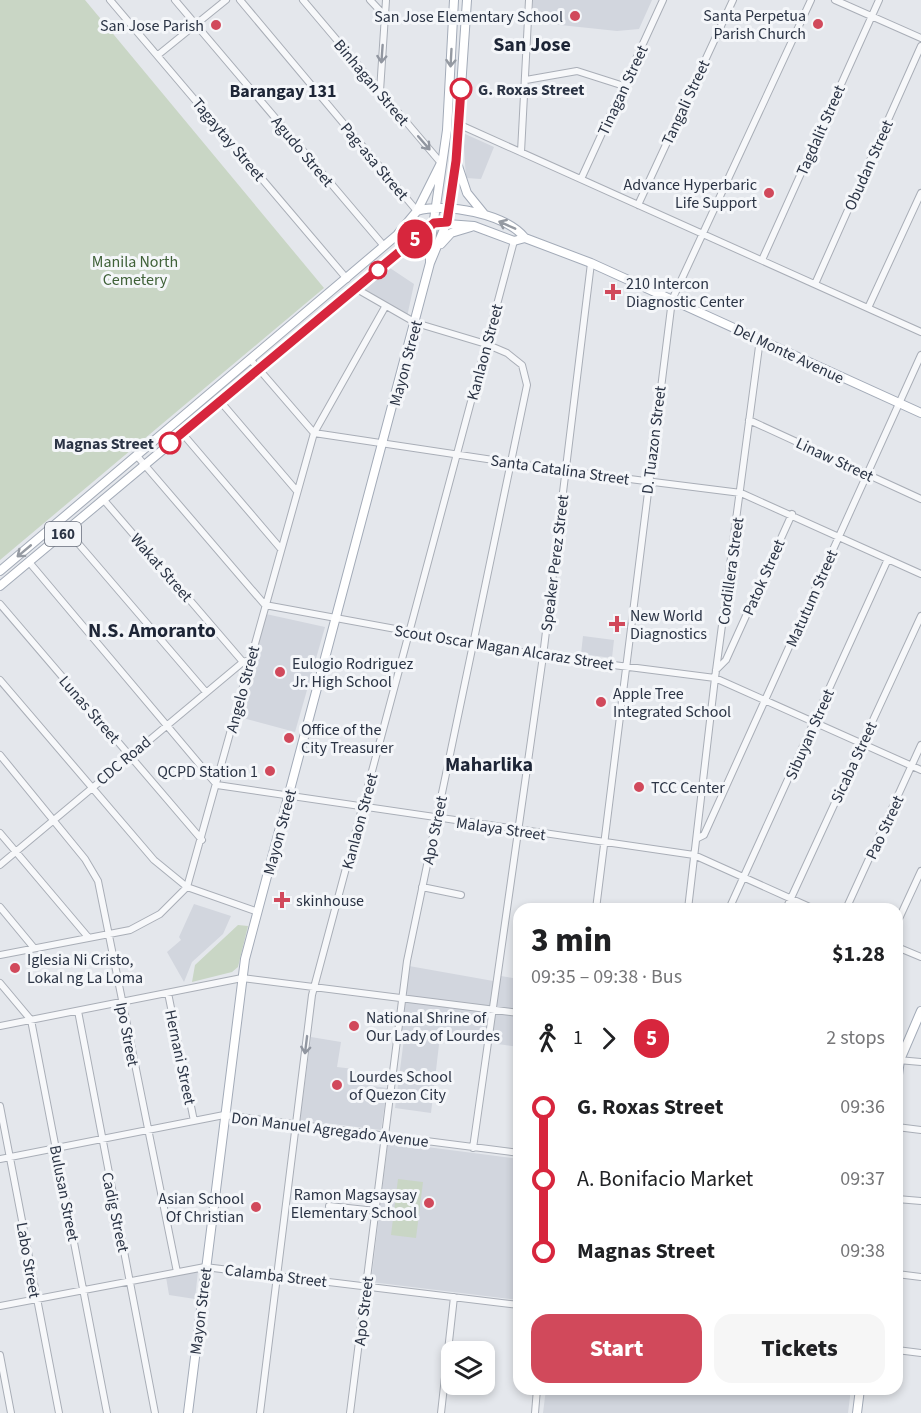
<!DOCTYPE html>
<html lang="en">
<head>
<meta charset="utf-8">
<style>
	body { margin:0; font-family:"Source Sans 3",sans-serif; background:#f6f6f6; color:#202124; height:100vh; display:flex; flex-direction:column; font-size:22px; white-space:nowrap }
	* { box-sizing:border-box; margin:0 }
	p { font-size:20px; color:#757577 }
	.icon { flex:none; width:33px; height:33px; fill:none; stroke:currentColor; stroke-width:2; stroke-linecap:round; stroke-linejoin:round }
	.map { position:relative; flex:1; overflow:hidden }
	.details { position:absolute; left:513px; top:903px; width:390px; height:492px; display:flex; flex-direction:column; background:#fff; border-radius:18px; box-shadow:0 3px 9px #0003 }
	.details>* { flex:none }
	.badge { padding:0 12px; border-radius:20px; font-size:21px; line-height:39px }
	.buttons { position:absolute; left:441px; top:1341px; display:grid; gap:12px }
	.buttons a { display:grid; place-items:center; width:54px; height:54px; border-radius:12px; background:#fff; box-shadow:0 3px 9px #0003; font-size:30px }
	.map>.badge { position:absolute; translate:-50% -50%; box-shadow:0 0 0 3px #fff }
	.legs { display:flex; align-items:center; gap:9px; height:66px; padding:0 18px; font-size:20px }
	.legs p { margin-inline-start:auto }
	.summary { display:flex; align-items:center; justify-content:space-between; height:102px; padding:0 18px }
	h1 { font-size:33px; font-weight:800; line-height:45px }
	.button { display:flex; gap:12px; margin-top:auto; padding:12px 18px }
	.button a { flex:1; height:69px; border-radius:18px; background:#d1495b; color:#fff; font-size:24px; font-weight:800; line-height:69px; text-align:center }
	.button a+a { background:#f6f6f6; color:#202124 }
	ul { padding:0 18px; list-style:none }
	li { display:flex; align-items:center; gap:21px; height:72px; font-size:22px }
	li i { display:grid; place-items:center; width:9px; height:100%; margin:0 8px; background:currentColor }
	li i::after { content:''; width:15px; height:15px; margin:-8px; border:4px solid; border-radius:50%; background:#fff }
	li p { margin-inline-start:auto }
	li:first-child i { background:linear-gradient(#0000 50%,currentColor 0) }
	li:last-child i { background:linear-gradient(currentColor 50%,#0000 0) }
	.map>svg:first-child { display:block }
	.built { fill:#d2d6de }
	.green { fill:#c9d6c5 }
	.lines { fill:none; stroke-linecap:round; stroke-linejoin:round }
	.minor-casing { stroke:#a9aeb7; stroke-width:8 }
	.major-casing { stroke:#a3abb8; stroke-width:10 }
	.minor { stroke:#f7f8fa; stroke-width:6 }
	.major { stroke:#fff; stroke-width:8 }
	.oneway { stroke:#9196a0 }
	.oneway2 { stroke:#959aa2 }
	.line-1-casing { stroke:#fff; stroke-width:14 }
	.line-1 { stroke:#d7263d; stroke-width:9 }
	.poi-dot { fill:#d1495b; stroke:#f4f6f9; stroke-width:2 }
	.stop-1-dot { fill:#fff; stroke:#d7263d; stroke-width:3 }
	.labels { text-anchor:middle; stroke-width:6; stroke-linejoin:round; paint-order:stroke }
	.shield { fill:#f4f6f9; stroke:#676e7b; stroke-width:1.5 }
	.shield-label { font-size:15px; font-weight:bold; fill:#2b3445 }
	.poi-label { font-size:16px; fill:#2b3445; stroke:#f4f6f9; text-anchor:start }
	.street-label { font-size:16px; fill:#2b3445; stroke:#f4f6f9 }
	.stop-label { font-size:16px; font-weight:bold; fill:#2b3445; stroke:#f4f6f9; text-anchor:start }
	.park-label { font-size:16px; fill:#3f6138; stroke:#f4f6f9 }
	.neighbourhood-label { font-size:18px; font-weight:bold; fill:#1d2536; stroke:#f4f6f9 }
	.quarter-label { font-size:20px; font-weight:bold; fill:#1d2536; stroke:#f4f6f9 }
</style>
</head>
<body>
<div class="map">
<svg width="921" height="1413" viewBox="0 0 921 1413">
	<rect width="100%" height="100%" fill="#e4e7ec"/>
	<path class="built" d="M533,0H652L639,29L617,31L532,22Z
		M463,133L494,147L481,179L466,178Z
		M390,268L414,284L407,317L363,289Z
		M266,614L325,627L295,732L235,716Z
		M583,636L614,640L612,658L581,654Z
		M194,904L231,916L223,934L192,962L184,982L167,952L181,940L179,937Z
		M409,966L499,982L501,976L519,979V1047L440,1036L431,1113L395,1108L405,1031L401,1030Z
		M311,1037L341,1042L337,1067L354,1069L353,1083L387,1088L381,1130L300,1120Z
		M388,1142L519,1159V1300L371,1282Z
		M198,1271L195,1299L169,1295L166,1277Z
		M546,1389H851L848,1413H543Z"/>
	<path class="green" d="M0,0H85L324,288L0,560Z
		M238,925L248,926L238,967L232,972L192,982L195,965Z
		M398,1179L423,1182L416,1238L391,1235Z"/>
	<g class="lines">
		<defs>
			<path id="minor" d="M110,0L347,279
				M175,0L384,246
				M240,0L417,211
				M303,0L441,163
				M370,0L385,16
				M835,0L921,38
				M158,55L226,0
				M526,80L577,71L624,86
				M380,91L386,0
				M458,124L921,332
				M521,152L529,0
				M581,179L663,0
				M638,205L733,0
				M762,260L879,0
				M815,284L921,46
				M868,308L921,193
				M251,360L314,433L566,471L741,493L921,574
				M220,401L296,490
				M749,420L921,499
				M182,433L281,549
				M137,456L265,605L543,656L715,678L921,770
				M103,499L243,662
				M59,521L205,691
				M29,562L217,785L694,855L814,909
				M0,604L202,840
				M716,670L726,660L792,514
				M0,680L154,860L187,887L258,912
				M0,755L85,859L98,881L177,1272
				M0,833L88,937
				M698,838L704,835L921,355
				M0,865L243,662L250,660
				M422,887L461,895
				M0,907L34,948
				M596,909L672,300L811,0
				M688,909L715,678L760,339
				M729,909L888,559
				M786,909L921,616
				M846,909L921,745
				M897,923L921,871
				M897,947L921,957
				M0,955L130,930L160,914L187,887L314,433L385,307
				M0,983L31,1020L107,1413
				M168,993L194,1121
				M78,1011L155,1413
				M0,1026L242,978L519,1013
				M898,1060L921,1062
				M0,1106L59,1413
				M897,1127L921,1130
				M473,1148L543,656L591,263
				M0,1159L224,1115L519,1153
				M897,1199L921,1201
				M329,1206L376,1211
				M897,1274L921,1277
				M0,1306L205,1267L519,1305
				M897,1350L921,1353
				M0,1355L11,1413
				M260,1413L312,995L514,241
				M350,1413L407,961L527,385L522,365L507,353L486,344L416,323L355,288
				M441,1413L454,1297
				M535,1413L537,1389"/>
			<path id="major" d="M457,163L467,193L484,214
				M417,211C445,202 506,214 525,238L591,263L921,413
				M441,244L451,233L471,227
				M430,262V247L447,130L454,0
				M0,571L397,235L417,211L441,163
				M0,586L434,223L474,226L514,241L525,238
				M897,1082L900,1060L921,1011
				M188,1413L245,959L430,263L447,222L456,161L467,0
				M857,1413L860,1389"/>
		</defs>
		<use href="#minor" class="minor-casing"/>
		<use href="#major" class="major-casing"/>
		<use href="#minor" class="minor"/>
		<use href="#major" class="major"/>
	</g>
	<defs><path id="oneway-shaft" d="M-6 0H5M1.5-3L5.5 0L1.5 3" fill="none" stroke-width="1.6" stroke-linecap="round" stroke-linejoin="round" transform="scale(1.5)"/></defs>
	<g class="oneway">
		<use href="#oneway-shaft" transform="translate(382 54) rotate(94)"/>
		<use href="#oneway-shaft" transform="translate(424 143) rotate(49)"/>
		<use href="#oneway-shaft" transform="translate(306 1045) rotate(97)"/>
	</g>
	<g class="oneway2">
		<use href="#oneway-shaft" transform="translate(451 58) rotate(93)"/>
		<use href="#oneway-shaft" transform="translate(507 225) rotate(-156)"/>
		<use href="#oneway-shaft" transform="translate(24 551) rotate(140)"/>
	</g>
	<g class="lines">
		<defs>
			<path id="line-1" d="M170,443L434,223L447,222L456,161L461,89"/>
		</defs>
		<use href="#line-1" class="line-1-casing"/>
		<use href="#line-1" class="line-1"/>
	</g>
	<g class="poi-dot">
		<circle cx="575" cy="16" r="6"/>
		<circle cx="818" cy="24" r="6"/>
		<circle cx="216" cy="25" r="6"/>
		<circle cx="769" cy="193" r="6"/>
		<path d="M610 283h6v6h6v6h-6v6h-6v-6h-6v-6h6z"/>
		<path d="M614 615h6v6h6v6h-6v6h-6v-6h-6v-6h6z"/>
		<circle cx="280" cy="672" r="6"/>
		<circle cx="601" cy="702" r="6"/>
		<circle cx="289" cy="738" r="6"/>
		<circle cx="270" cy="771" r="6"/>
		<circle cx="639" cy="787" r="6"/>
		<path d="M279 891h6v6h6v6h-6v6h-6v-6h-6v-6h6z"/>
		<circle cx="15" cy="968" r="6"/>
		<circle cx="354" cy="1026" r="6"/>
		<circle cx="337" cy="1085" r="6"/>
		<circle cx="429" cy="1203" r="6"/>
		<circle cx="256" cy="1207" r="6"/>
	</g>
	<g class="stop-1-dot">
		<circle cx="461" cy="89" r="10"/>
		<circle cx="378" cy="270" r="8"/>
		<circle cx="170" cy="443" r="10"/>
	</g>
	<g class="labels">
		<rect class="shield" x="45" y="522" width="36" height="24" rx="4.5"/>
		<g class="shield-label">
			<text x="63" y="539">160</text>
		</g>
		<g class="poi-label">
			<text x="806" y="21" text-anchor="end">Santa Perpetua<tspan x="806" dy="18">Parish Church</tspan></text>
			<text x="563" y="22" text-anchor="end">San Jose Elementary School</text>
			<text x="204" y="31" text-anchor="end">San Jose Parish</text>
			<text x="757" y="190" text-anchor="end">Advance Hyperbaric<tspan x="757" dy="18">Life Support</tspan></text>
			<text x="626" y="289">210 Intercon<tspan x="626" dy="18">Diagnostic Center</tspan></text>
			<text x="630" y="621">New World<tspan x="630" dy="18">Diagnostics</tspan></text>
			<text x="292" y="669">Eulogio Rodriguez<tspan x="292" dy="18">Jr. High School</tspan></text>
			<text x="613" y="699">Apple Tree<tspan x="613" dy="18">Integrated School</tspan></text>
			<text x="301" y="735">Office of the<tspan x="301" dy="18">City Treasurer</tspan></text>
			<text x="258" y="777" text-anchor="end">QCPD Station 1</text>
			<text x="651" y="793">TCC Center</text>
			<text x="296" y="906">skinhouse</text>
			<text x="27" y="965">Iglesia Ni Cristo,<tspan x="27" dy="18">Lokal ng La Loma</tspan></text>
			<text x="366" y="1023">National Shrine of<tspan x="366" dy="18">Our Lady of Lourdes</tspan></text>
			<text x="349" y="1082">Lourdes School<tspan x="349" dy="18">of Quezon City</tspan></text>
			<text x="417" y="1200" text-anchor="end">Ramon Magsaysay<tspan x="417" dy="18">Elementary School</tspan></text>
			<text x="244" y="1204" text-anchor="end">Asian School<tspan x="244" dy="18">Of Christian</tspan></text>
		</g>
		<g class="street-label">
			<text transform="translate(372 82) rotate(50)" y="6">Binhagan Street</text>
			<text transform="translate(622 90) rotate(-65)" y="6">Tinagan Street</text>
			<text transform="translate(685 102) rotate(-65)" y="6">Tangali Street</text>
			<text transform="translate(820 130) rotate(-66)" y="6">Tagdalit Street</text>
			<text transform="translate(229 139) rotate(50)" y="6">Tagaytay Street</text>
			<text transform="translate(303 151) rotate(50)" y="6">Agudo Street</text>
			<text transform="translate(375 161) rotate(50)" y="6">Pag-asa Street</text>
			<text transform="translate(868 165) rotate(-66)" y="6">Obudan Street</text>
			<text transform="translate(484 352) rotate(-75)" y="6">Kanlaon Street</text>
			<text transform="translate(789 353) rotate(25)" y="6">Del Monte Avenue</text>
			<text transform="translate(405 363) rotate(-75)" y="6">Mayon Street</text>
			<text transform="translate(653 440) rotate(-83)" y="6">D. Tuazon Street</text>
			<text transform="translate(835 459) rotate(25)" y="6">Linaw Street</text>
			<text transform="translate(560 469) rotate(8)" y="6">Santa Catalina Street</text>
			<text transform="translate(554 563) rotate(-83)" y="6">Speaker Perez Street</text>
			<text transform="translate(162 567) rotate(49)" y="6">Wakat Street</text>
			<text transform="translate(730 571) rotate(-82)" y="6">Cordillera Street</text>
			<text transform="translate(763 577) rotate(-66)" y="6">Patok Street</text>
			<text transform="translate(811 598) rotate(-66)" y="6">Matutum Street</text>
			<text transform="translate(504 647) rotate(9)" y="6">Scout Oscar Magan Alcaraz Street</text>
			<text transform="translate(242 689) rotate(-75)" y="6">Angelo Street</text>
			<text transform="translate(90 709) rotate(49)" y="6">Lunas Street</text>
			<text transform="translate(809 734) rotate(-66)" y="6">Sibuyan Street</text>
			<text transform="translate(123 760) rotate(-40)" y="6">CDC Road</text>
			<text transform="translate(853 762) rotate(-65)" y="6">Sicaba Street</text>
			<text transform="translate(359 821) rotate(-75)" y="6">Kanlaon Street</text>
			<text transform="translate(884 827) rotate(-65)" y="6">Pao Street</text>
			<text transform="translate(501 828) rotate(8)" y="6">Malaya Street</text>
			<text transform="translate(434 830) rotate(-78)" y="6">Apo Street</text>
			<text transform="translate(279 832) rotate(-75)" y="6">Mayon Street</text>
			<text transform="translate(128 1034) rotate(79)" y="6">Ipo Street</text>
			<text transform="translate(181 1057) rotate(78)" y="6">Hernani Street</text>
			<text transform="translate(330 1129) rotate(7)" y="6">Don Manuel Agregado Avenue</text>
			<text transform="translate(65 1193) rotate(79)" y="6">Bulusan Street</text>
			<text transform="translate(116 1212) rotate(78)" y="6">Cadig Street</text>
			<text transform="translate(29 1260) rotate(80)" y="6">Labo Street</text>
			<text transform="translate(276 1275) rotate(7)" y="6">Calamba Street</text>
			<text transform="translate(200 1311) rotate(-83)" y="6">Mayon Street</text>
			<text transform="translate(363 1311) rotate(-83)" y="6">Apo Street</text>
		</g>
		<g class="stop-label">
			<text x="478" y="95">G. Roxas Street</text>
			<text x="154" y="449" text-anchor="end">Magnas Street</text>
		</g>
		<g class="park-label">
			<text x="135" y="267">Manila North<tspan x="135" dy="18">Cemetery</tspan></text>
		</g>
		<g class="neighbourhood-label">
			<text x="283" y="97">Barangay 131</text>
		</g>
		<g class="quarter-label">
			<text x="532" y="51">San Jose</text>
			<text x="152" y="637">N.S. Amoranto</text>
			<text x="489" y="771">Maharlika</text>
		</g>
	</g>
</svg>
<div class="buttons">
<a><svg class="icon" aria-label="layers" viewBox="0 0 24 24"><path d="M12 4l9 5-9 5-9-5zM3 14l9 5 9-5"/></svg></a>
</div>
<b class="badge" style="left:415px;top:239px;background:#d7263d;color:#fff">5</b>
<section class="details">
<div class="summary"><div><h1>3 min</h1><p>09:35 – 09:38 · Bus</p></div><b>$1.28</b></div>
<div class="legs"><svg class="icon" aria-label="walk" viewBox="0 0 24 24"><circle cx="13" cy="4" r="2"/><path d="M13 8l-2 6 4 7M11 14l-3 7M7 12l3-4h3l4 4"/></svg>1<svg class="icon" aria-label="forward" viewBox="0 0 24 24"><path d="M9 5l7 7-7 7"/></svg><b class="badge" style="background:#d7263d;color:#fff">5</b><p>2 stops</p></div>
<ul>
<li><i style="color:#d7263d"></i><b>G. Roxas Street</b><p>09:36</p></li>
<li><i style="color:#d7263d"></i><span>A. Bonifacio Market</span><p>09:37</p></li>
<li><i style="color:#d7263d"></i><b>Magnas Street</b><p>09:38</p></li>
</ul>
<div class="button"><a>Start</a><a>Tickets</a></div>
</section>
</div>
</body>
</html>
